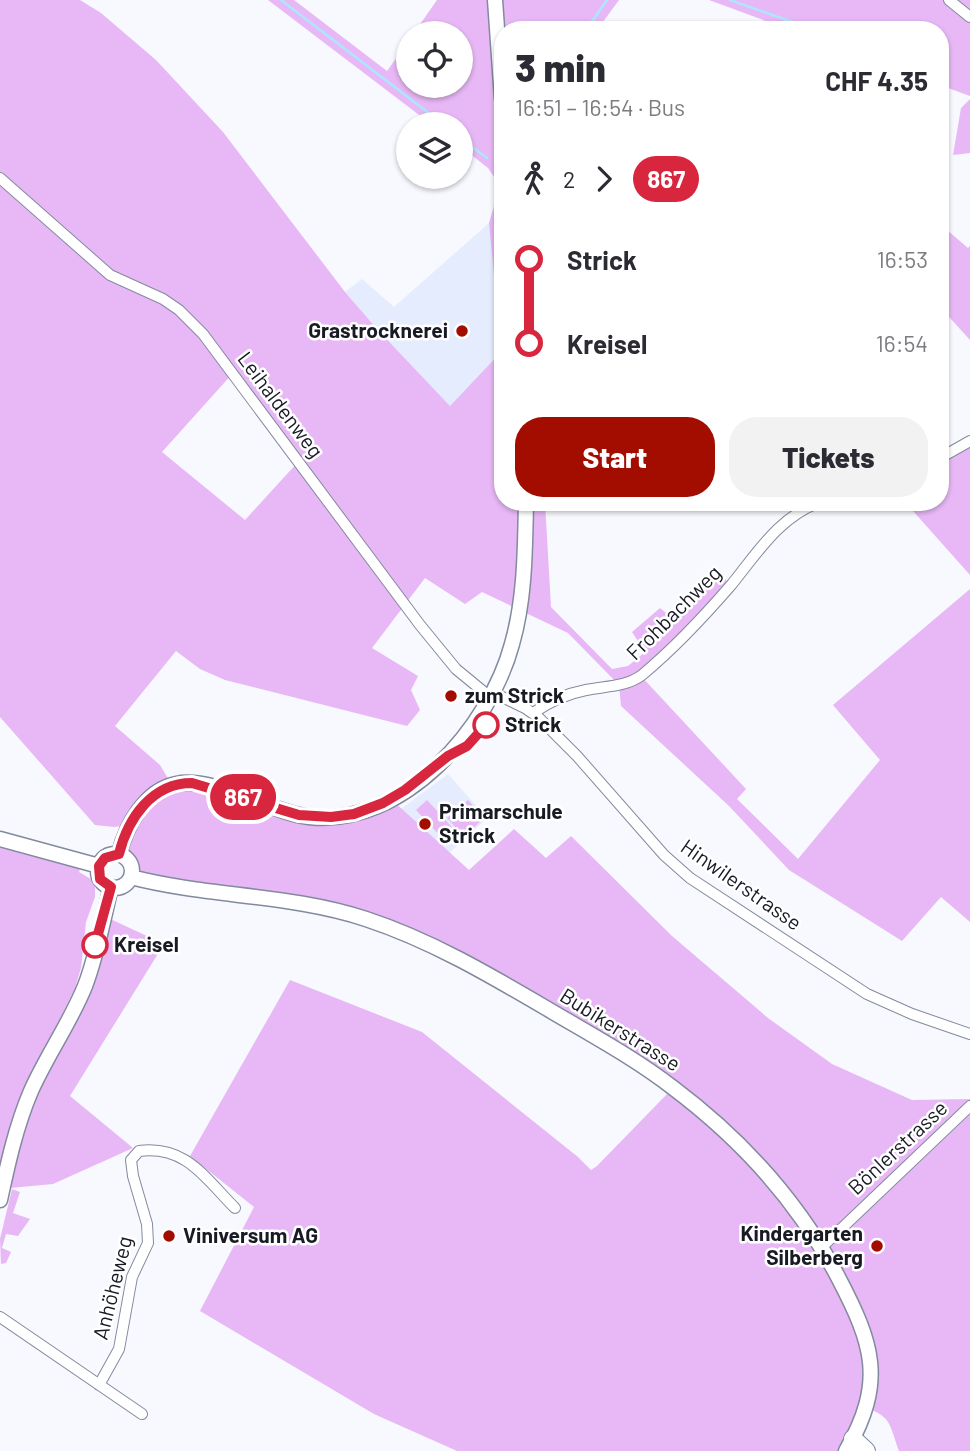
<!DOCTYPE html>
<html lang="en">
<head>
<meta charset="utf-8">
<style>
	body { margin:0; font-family:Barlow,sans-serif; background:#f2f2f3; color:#2b2b33; height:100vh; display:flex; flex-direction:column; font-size:26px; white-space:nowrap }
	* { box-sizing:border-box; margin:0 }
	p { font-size:23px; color:#7c7c81 }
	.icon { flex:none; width:38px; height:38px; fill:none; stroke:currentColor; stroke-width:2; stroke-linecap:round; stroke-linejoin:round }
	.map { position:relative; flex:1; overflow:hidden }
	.side { position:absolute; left:494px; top:21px; width:455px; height:490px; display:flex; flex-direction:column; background:#fff; border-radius:28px; box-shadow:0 2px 5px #0004 }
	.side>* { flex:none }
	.badge { padding:0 14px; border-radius:23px; font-size:24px; line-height:46px }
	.fabs { position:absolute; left:396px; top:21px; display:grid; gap:14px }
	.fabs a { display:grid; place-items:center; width:77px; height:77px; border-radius:50%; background:#fff; box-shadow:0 2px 5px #0004; font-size:35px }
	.map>.badge { position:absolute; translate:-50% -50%; box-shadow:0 0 0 4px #fff }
	.legs { display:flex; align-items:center; gap:10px; height:77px; padding:0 21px; font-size:23px }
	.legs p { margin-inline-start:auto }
	.headline { display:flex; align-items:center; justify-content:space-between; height:119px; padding:0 21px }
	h1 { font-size:38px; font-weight:800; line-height:52px }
	.button { display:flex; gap:14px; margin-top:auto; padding:14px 21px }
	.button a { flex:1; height:80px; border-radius:28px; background:#a30d00; color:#fff; font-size:28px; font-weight:800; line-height:80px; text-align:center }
	.button a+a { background:#f2f2f3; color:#2b2b33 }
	ul { padding:0 21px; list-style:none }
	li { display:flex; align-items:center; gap:24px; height:84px; font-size:26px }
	li i { display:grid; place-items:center; width:10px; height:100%; margin:0 9px; background:currentColor }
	li i::after { content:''; width:18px; height:18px; margin:-9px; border:5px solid; border-radius:50%; background:#fff }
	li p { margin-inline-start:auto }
	li:first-child i { background:linear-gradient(#0000 50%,currentColor 0) }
	li:last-child i { background:linear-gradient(currentColor 50%,#0000 0) }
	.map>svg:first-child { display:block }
	.built { fill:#e5ecfe }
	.green { fill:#e7b8f5; fill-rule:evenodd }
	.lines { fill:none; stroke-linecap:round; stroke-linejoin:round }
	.stream { stroke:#abe7fc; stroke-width:2.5 }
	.street-casing { stroke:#828a9f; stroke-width:12 }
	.secondary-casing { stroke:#828a9f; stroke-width:17 }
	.highway-casing { stroke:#828a9f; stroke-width:20 }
	.street { stroke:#fff; stroke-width:10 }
	.secondary { stroke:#fff; stroke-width:14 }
	.highway { stroke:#fff; stroke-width:18 }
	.line-1-casing { stroke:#fff; stroke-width:16 }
	.line-1 { stroke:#d7263d; stroke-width:10 }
	.poi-dot { fill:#a30d00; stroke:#fff; stroke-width:2.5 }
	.stop-1-dot { fill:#fff; stroke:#d7263d; stroke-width:3.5 }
	.labels { text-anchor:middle; stroke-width:5; stroke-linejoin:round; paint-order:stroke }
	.poi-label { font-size:21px; font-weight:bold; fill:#181b23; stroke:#fff; text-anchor:start }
	.street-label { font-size:21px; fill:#181b23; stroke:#fff }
	.stop-label { font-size:21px; font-weight:bold; fill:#181b23; stroke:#fff; text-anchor:start }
</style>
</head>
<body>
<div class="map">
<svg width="970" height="1451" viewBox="0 0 970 1451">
	<rect width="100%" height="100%" fill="#f7f9fe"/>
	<path class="built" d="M489,223L501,352L450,406L377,329L345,292L362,279L394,307Z
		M448,774L487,818L449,853L397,812Z"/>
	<path class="green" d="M0,0H80L101,13L156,60L223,132L345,292L377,329L450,406L501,352L489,223L497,196L494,177L488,168L460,146V124H431L268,0H294L387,71L408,42V86H460V33H414L437,0H619L597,30H502V502H545L551,607L612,669L628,666L645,652L632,632L660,608L675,620L721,573L730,586L641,676L746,789L737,799L798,859L880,760L833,705L970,589V922L941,897L902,941L789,870L729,806L621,706L619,685L568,633L482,592L465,604L425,578L372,648L418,676L411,690L420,710L407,726L225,680L200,669L176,651L115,726L160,765L172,785L178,783L311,817L391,799L469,870L514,829L546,858L571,836L672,936L768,1018L832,1064L912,1100L970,1099V1451H899C890,1427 892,1416 866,1408L846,1451H457L374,1414L200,1311L254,1207L190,1156L290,980L422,1032L578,1157L591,1170L597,1166L669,1092L513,989L365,919L132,872V867L124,857L131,825L114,827L95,825L0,717ZM233,373L298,462L245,520L162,452Z
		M709,0H970V96L940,85V30H790Z
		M970,99V153L953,155L961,108Z
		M940,224L968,248L970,246V340L940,307Z
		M970,441V575L905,502H940V458Z
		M427,800L452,827L441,837L416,810Z
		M468,800L484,818L464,837L447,818Z
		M0,839L80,869L79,872L91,879L95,887V897L86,922L81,968L75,988L51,1037L72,1015L104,916L164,944L70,1096L133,1148L53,1184L0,1189Z
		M12,1189L20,1192L13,1213L30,1219L18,1236L6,1234L2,1248L11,1252L6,1263L1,1264L0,1239Z"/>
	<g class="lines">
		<path class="stream" d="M281,0L443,124
			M730,0L815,30
			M586,30L607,0
			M460,138L487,158"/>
		<defs>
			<path id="street" d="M949,0L970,17
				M0,178L110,275L163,299L179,310L203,334L420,625L456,669L490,697
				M940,458L970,441
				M492,692L525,708L538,717L577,756L664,855L690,878L867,994L912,1014L970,1034
				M533,713C550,701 565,694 586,690C605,686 626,687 642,675C672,650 707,613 732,584C758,552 779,517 820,502
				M822,1247L970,1106
				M0,1317L142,1414
				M99,1385L119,1349L132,1277L148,1243L147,1224L133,1176L131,1160L139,1151C186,1145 205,1178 235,1208"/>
			<path id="secondary" d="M495,0L502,99
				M0,839L99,866
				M119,854C126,826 145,790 176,784C214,776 269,812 309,817C403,828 490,727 512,644C525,599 525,550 526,502
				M98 871a17 17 0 1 1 34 0a17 17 0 1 1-34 0Z
				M131,877C208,897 290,894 366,919C430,940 488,974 546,1008C588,1033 633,1057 672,1087C740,1138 798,1201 838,1277C873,1344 886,1381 846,1451
				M0,1200C8,1163 16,1126 31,1091C47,1055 70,1023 85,986C97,955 103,920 111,887"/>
			<path id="highway" d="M853,1439L866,1451"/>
		</defs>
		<use href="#street" class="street-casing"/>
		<use href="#secondary" class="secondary-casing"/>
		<use href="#highway" class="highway-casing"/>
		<use href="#street" class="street"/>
		<use href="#secondary" class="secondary"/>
		<use href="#highway" class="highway"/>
	</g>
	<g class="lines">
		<defs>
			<path id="line-1" d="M95,945L111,887L100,879L99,866L105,858L119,854C128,818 152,783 192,783L299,815L331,817L354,814L383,803L405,790L448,756L467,746L486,725"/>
		</defs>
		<use href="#line-1" class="line-1-casing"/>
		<use href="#line-1" class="line-1"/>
	</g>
	<g class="poi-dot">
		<circle cx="462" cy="331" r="7"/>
		<circle cx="451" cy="696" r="7"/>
		<circle cx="425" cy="824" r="7"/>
		<circle cx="169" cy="1236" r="7"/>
		<circle cx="877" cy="1246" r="7"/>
	</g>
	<g class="stop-1-dot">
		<circle cx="486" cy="725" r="12"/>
		<circle cx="95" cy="945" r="12"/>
	</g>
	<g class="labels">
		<g class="poi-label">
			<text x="448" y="338" text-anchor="end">Grastrocknerei</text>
			<text x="465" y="703">zum Strick</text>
			<text x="439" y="819">Primarschule<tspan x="439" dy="24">Strick</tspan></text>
			<text x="863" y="1241" text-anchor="end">Kindergarten<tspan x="863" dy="24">Silberberg</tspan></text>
			<text x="183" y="1243">Viniversum AG</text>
		</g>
		<g class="street-label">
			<text transform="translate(280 405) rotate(53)" y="7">Leihaldenweg</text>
			<text transform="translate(674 613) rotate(-45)" y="7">Frohbachweg</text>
			<text transform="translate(741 885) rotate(35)" y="7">Hinwilerstrasse</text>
			<text transform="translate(620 1030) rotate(32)" y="7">Bubikerstrasse</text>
			<text transform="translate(898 1148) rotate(-43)" y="7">Bönlerstrasse</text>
			<text transform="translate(113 1288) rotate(-76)" y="7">Anhöheweg</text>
		</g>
		<g class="stop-label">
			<text x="505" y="732">Strick</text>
			<text x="114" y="952">Kreisel</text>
		</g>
	</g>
</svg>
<div class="fabs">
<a><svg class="icon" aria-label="locate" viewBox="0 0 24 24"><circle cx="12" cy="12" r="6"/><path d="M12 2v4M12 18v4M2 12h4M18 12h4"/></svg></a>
<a><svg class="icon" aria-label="layers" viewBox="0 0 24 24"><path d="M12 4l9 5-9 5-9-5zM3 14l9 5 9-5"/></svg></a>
</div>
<b class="badge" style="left:243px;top:797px;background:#d7263d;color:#fff">867</b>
<section class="side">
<div class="headline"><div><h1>3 min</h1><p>16:51 – 16:54 · Bus</p></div><b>CHF 4.35</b></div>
<div class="legs"><svg class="icon" aria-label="walk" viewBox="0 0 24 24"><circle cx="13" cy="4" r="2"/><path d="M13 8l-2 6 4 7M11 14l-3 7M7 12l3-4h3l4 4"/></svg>2<svg class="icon" aria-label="forward" viewBox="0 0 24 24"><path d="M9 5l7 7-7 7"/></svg><b class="badge" style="background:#d7263d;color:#fff">867</b></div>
<ul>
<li><i style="color:#d7263d"></i><b>Strick</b><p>16:53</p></li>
<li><i style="color:#d7263d"></i><b>Kreisel</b><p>16:54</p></li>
</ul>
<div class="button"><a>Start</a><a>Tickets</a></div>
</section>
</div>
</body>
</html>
